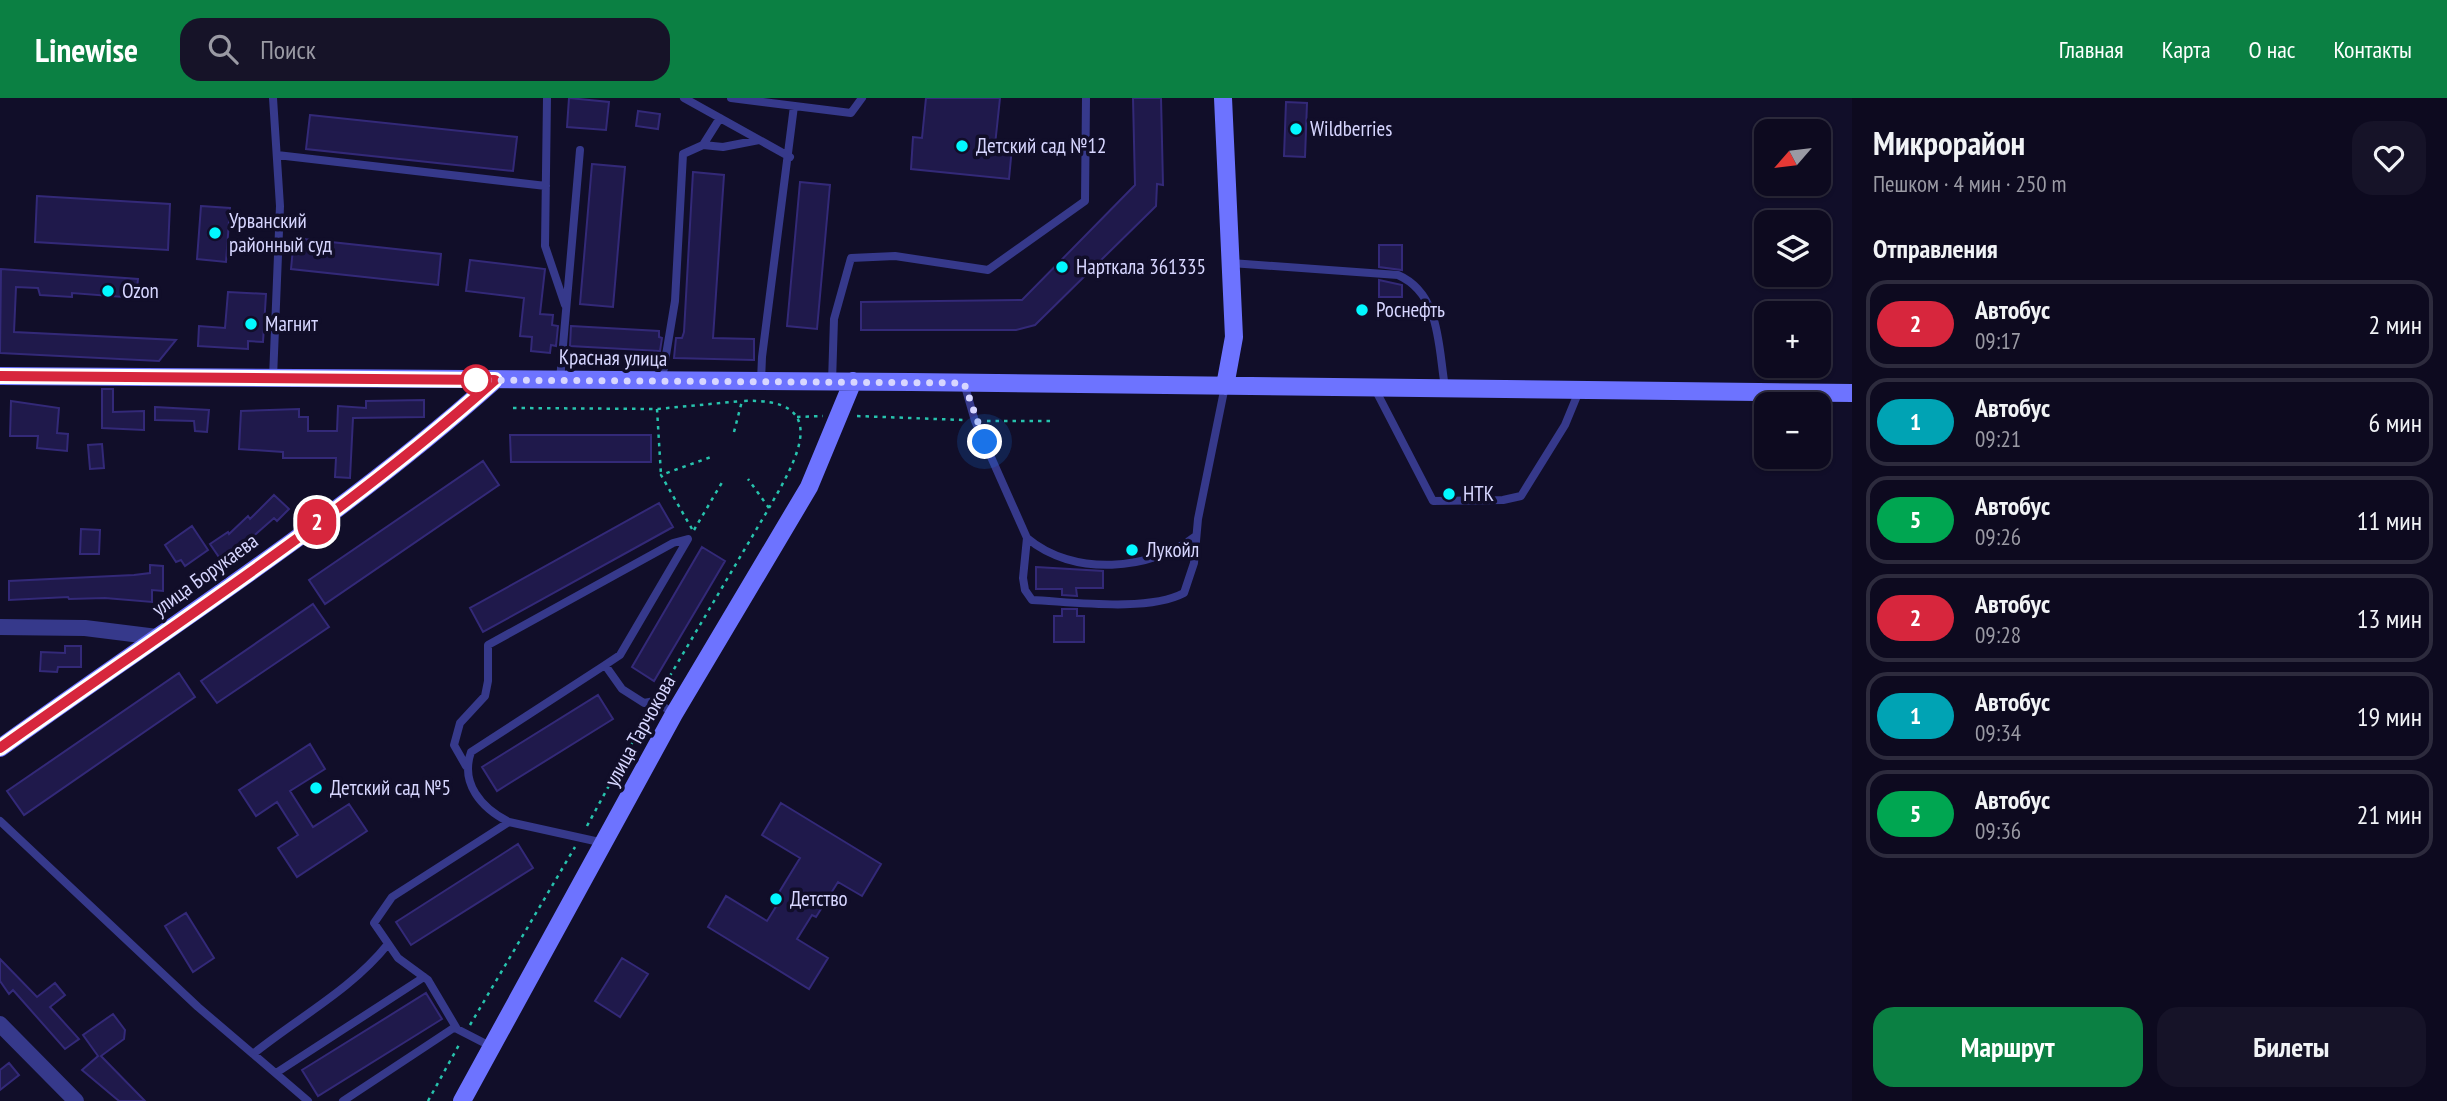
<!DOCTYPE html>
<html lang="ru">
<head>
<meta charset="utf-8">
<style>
	body { margin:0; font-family:"PT Sans Narrow",sans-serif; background:#161328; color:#f1f3f6; height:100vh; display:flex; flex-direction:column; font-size:26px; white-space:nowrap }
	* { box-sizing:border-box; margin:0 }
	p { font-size:23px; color:#9a9aa4 }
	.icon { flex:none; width:38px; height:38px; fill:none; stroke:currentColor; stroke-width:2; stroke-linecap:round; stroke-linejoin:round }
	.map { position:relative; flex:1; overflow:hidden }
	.side { display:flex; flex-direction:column; background:#0d0a1f; width:595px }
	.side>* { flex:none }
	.badge { padding:0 14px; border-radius:23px; font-size:24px; line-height:46px }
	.needle { width:46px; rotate:242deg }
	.controls { position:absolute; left:1754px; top:21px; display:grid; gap:14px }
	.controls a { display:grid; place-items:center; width:77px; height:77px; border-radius:14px; background:#0d0a1f; box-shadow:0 2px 5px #0004,0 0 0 2px #2d2b3d; font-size:35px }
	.you { position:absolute; width:35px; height:35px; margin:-18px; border:5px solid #fff; border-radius:50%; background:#1a73e8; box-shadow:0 0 0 10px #1a73e833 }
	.map>.badge { position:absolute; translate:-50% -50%; box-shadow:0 0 0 4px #fff }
	h2 { padding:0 21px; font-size:26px; line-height:63px }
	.round { display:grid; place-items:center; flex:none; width:74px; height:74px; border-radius:21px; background:#161328 }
	.summary { display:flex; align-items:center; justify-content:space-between; height:119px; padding:0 21px }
	h1 { font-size:33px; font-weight:700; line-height:52px }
	.button { display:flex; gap:14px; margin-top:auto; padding:14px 21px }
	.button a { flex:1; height:80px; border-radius:21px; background:#0b8043; color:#fff; font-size:28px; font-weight:700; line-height:80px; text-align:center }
	.button a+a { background:#161328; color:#f1f3f6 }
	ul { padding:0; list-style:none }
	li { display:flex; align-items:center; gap:21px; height:88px; margin:0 14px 10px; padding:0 7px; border:4px solid #2d2b3d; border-radius:21px }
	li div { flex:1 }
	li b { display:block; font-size:26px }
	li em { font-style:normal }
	li .badge { min-width:77px; font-weight:700; text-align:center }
	header { display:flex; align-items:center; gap:42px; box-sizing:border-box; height:98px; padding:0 35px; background:#0b8043; color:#fff }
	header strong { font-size:33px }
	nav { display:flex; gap:38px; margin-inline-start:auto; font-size:24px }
	.search { width:490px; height:63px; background:#161328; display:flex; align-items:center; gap:18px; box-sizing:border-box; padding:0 24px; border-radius:21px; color:#9a9aa4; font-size:26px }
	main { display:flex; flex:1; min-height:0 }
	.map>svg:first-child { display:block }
	.building { fill:#1f194b; stroke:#332978; stroke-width:2 }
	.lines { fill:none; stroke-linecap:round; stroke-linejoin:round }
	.path { stroke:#27c2ad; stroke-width:2.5; stroke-dasharray:3.5 5; stroke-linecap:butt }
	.lane { stroke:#36398b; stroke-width:8 }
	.street { stroke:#36398b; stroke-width:16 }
	.secondary { stroke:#6d73ff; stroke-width:18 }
	.line-casing { stroke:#fff; stroke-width:16 }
	.line { stroke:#d7263d; stroke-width:10 }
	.walk { stroke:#d7d6ff; stroke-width:7; stroke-dasharray:0 12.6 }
	.poi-dot { fill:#02f8ff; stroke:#110e29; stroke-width:2.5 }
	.stop-dot { fill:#fff; stroke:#d7263d; stroke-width:3.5 }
	.labels { text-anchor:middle; stroke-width:7; stroke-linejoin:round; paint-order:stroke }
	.poi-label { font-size:21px; fill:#d7d6ff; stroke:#110e29; text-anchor:start }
	.street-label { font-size:21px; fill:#d7d6ff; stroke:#110e29 }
</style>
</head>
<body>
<header>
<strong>Linewise</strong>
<div class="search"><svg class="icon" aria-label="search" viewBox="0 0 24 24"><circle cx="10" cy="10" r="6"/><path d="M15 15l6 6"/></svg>Поиск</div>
<nav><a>Главная</a><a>Карта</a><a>О нас</a><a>Контакты</a></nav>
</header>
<main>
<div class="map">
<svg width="1852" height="1003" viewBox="0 0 1852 1003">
	<rect width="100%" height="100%" fill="#110e29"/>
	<path class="building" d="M569,0L609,4L606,32L567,29Z
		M926,0H1000L995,47L1012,49L1009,81L911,71L913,39L922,40Z
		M1133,0H1161L1163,87L1157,86L1156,108L1035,227L1016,232H861V204L1022,202L1135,87Z
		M1286,4L1307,5L1305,59L1284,58Z
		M638,13L660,16L658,31L636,28Z
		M310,17L517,39L513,73L306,51Z
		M592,66L625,69L613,209L580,206Z
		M693,74L724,77L713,240L754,241V262L674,260L676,240H682L684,234Z
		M800,84L830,87L817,231L787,228Z
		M37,98L170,106L168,152L35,144Z
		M201,108L230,110L226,164L197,161Z
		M294,140L441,156L438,187L291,171Z
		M1379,147H1402V172L1379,169Z
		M470,162L545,171L540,216L553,217L552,227L558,228L556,248L551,247L550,255L531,253L532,239L520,238L524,200L466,193Z
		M1,171L138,181L136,200L72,195V199L40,197L38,190L16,189L14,234L176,242L159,263L0,255Z
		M1379,182L1402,187V199H1379Z
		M228,194L266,196L263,244L248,243V251L198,248L199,228L225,230Z
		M571,228L659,233V239L662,240L660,253L570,248Z
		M102,291H113V314L144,313V332L102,330Z
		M424,302V319L353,320L350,380L335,379L336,360H283V354L239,351L241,313L299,311V319H308V333H337L338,308L366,310V303Z
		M11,303L59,310L57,335L68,336L67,353L37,350L38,338H10Z
		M155,309L209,312L207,334L195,333L194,323L155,322Z
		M510,337H651V364H511Z
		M102,346L104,370L90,371L88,347Z
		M483,363L499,387L325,506L309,482Z
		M274,397L289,411L277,423L274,420L223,465L210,446L228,434L229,436L248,418L250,421Z
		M659,405L673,429L483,534L470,510Z
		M192,428L208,452L185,468L181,462L176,464L165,447Z
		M81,431L100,432L99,456H80Z
		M702,449L725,463L654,583L632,569Z
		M150,467L163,468V493L152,492V504L105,500L69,501L68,499L9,502V483L134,477L150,475Z
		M1036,469L1103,473V490H1076L1077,498L1062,497V491H1036Z
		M313,506L329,529L217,605L201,583Z
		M1062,511H1077V518H1084V544H1054V518H1062Z
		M65,548H81V569H58L57,574L40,573L41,554L65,555Z
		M179,575L195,599L24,717L7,693Z
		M598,597L613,621L497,693L482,669Z
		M310,646L325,671L290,693L313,729L349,706L367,733L297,779L278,750L298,737L277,704L256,718L239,692Z
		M781,705L881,766L862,798L838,784L816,819L812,817L797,841L828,860L809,891L708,829L726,798L767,823L782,799L778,796L800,760L762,737Z
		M518,746L533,770L411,847L396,824Z
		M186,815L214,860L193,874L165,828Z
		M622,860L648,876L620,919L595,903Z
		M0,861L37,899L55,885L65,897L50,909L79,941L65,951L13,892L9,896L0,883Z
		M426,895L442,921L318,998L302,972Z
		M113,916L125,932L124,941L101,958L145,1003H119L82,972L98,958L83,937Z
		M9,965L19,977L0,992V972Z"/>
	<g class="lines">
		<path class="path" d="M513,310L657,311L742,303
			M657,311L661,377
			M857,318L963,322
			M797,319L823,318
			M987,323H1050
			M734,334L742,303C834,299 797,361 769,410
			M692,431L661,377L711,359
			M694,432L724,381
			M661,593L769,410L748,381
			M587,728L649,614
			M470,927L575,749
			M428,1003L460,945"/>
		<path class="lane" d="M273,0L280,108L273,280
			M547,0L545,148L565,207
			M684,0L790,59
			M731,0L851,15L862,0
			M703,47L723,49L759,42
			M277,57L546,88
			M1231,165L1398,177C1441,196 1438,249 1445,289
			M662,281L675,203L683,56L703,47L720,20
			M560,282L580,52
			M761,283L762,259L794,8
			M832,284L834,221L851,160L895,158L988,172L1085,103L1086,0
			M964,285L975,323L1027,440L1023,480L1025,492L1032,502C1074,504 1148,514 1184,495L1194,465L1198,421L1225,288
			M1375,291L1433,403L1503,402L1521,398L1565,327L1579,293
			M1027,440C1073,479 1151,473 1196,438
			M466,668L454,647L460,625L485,598L488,583V547L673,445L688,441L620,557L605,567L622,591L644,605L655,603L673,615
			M0,723L198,909L308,1003
			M509,724C481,710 460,685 471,654L605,567
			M492,949L457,931L428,882L398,860L374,825L392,799L509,724L604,745
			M253,956C299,919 351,892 388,846
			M276,975L424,879
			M343,1003L455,929"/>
		<path class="street" d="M0,529L85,530L157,539
			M0,926L76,1003"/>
		<path class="secondary" d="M1223,0L1234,239L1225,288
			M0,278L911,284L1852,295
			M0,650C167,530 342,419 495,282
			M462,1003L674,616L809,389L853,283"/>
	</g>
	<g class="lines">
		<defs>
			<path id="line" d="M0,278L495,282C342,419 167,531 0,650"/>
		</defs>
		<use href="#line" class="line-casing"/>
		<use href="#line" class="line"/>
		<path class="walk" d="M476,282L964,285L985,344"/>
	</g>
	<g class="poi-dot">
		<circle cx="1296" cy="31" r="7"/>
		<circle cx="962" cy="48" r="7"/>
		<circle cx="215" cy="135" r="7"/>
		<circle cx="1062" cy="169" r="7"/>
		<circle cx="108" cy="193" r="7"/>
		<circle cx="1362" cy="212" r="7"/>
		<circle cx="251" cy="226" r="7"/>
		<circle cx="1449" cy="396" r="7"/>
		<circle cx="1132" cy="452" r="7"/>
		<circle cx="316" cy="690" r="7"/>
		<circle cx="776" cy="801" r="7"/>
	</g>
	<circle class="stop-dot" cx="476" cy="282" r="14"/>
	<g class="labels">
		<g class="poi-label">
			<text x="1310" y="38">Wildberries</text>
			<text x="976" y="55">Детский сад №12</text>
			<text x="229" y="130">Урванский<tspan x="229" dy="24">районный суд</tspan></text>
			<text x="1076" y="176">Нарткала 361335</text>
			<text x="122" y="200">Ozon</text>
			<text x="1376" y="219">Роснефть</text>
			<text x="265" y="233">Магнит</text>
			<text x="1463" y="403">НТК</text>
			<text x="1146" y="459">Лукойл</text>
			<text x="330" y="697">Детский сад №5</text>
			<text x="790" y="808">Детство</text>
		</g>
		<g class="street-label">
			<text transform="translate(613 260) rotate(1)" y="7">Красная улица</text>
			<text transform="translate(205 477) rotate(-36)" y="7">улица Борукаева</text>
			<text transform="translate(640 633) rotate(-61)" y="7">улица Тарчокова</text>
		</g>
	</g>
</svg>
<div class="controls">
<a><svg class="needle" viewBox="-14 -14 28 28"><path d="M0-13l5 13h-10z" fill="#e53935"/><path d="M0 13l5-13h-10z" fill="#9a9aa4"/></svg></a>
<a><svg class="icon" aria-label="layers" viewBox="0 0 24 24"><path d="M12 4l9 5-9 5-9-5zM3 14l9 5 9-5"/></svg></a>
<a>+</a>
<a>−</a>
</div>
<div class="you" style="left:985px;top:344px"></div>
<b class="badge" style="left:317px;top:424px;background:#d7263d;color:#fff">2</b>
</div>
<section class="side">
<div class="summary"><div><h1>Микрорайон</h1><p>Пешком · 4 мин · 250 m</p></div><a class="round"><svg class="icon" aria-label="heart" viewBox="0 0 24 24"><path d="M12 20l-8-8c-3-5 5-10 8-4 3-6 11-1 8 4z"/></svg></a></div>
<h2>Отправления</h2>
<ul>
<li><span class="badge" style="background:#d7263d;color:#fff">2</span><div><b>Автобус</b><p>09:17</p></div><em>2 мин</em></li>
<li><span class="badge" style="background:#00a3b4;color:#fff">1</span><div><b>Автобус</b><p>09:21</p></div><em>6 мин</em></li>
<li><span class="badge" style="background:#00a651;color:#fff">5</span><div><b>Автобус</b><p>09:26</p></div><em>11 мин</em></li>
<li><span class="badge" style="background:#d7263d;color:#fff">2</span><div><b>Автобус</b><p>09:28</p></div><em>13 мин</em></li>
<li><span class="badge" style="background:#00a3b4;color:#fff">1</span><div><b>Автобус</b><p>09:34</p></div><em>19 мин</em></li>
<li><span class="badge" style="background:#00a651;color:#fff">5</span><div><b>Автобус</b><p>09:36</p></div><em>21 мин</em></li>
</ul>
<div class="button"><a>Маршрут</a><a>Билеты</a></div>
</section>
</main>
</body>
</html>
